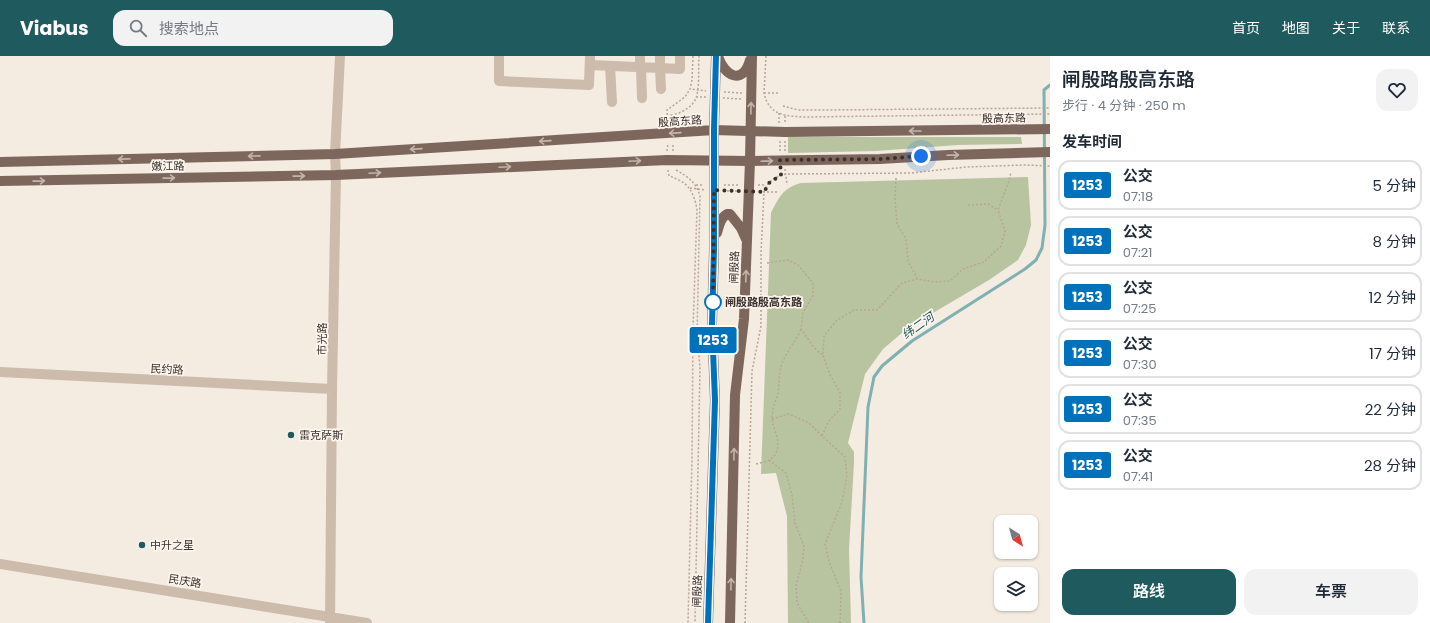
<!DOCTYPE html>
<html lang="zh">
<head>
<meta charset="utf-8">
<style>
	body { margin:0; font-family:Poppins,"Noto Sans SC",sans-serif; background:#f2f2f3; color:#1f2937; height:100vh; display:flex; flex-direction:column; font-size:15px; white-space:nowrap }
	* { box-sizing:border-box; margin:0 }
	p { font-size:13px; color:#747a83 }
	.icon { flex:none; width:22px; height:22px; fill:none; stroke:currentColor; stroke-width:2; stroke-linecap:round; stroke-linejoin:round }
	.map { position:relative; flex:1; overflow:hidden }
	.side { display:flex; flex-direction:column; background:#fff; width:380px }
	.side>* { flex:none }
	.badge { padding:0 8px; border-radius:3px; font-size:14px; line-height:26px }
	.needle { width:26px; rotate:144deg }
	.tools { position:absolute; left:994px; top:459px; display:grid; gap:8px }
	.tools a { display:grid; place-items:center; width:44px; height:44px; border-radius:8px; background:#fff; box-shadow:0 1px 3px #0004; font-size:20px }
	.you { position:absolute; width:20px; height:20px; margin:-10px; border:3px solid #fff; border-radius:50%; background:#1a73e8; box-shadow:0 0 0 6px #1a73e833 }
	.map>.badge { position:absolute; translate:-50% -50%; box-shadow:0 0 0 2px #fff }
	h2 { padding:0 12px; font-size:15px; line-height:36px }
	.round { display:grid; place-items:center; flex:none; width:42px; height:42px; border-radius:12px; background:#f2f2f3 }
	.overview { display:flex; align-items:center; justify-content:space-between; height:68px; padding:0 12px }
	h1 { font-size:19px; font-weight:600; line-height:30px }
	.primary-button { display:flex; gap:8px; margin-top:auto; padding:8px 12px }
	.primary-button a { flex:1; height:46px; border-radius:12px; background:#1f5a5e; color:#fff; font-size:16px; font-weight:600; line-height:46px; text-align:center }
	.primary-button a+a { background:#f2f2f3; color:#1f2937 }
	ul { padding:0; list-style:none }
	li { display:flex; align-items:center; gap:12px; height:50px; margin:0 8px 6px; padding:0 4px; border:2px solid #e0e1e3; border-radius:12px }
	li div { flex:1 }
	li b { display:block; font-size:15px }
	li em { font-style:normal }
	li .badge { min-width:44px; font-weight:700; text-align:center }
	header { display:flex; align-items:center; gap:24px; box-sizing:border-box; height:56px; padding:0 20px; background:#1f5a5e; color:#fff }
	header strong { font-size:19px }
	nav { display:flex; gap:22px; margin-inline-start:auto; font-size:14px }
	.search { width:280px; height:36px; background:#f2f2f3; display:flex; align-items:center; gap:10px; box-sizing:border-box; padding:0 14px; border-radius:12px; color:#747a83; font-size:15px }
	main { display:flex; flex:1; min-height:0 }
	.map>svg:first-child { display:block }
	.green { fill:#b8c4a0 }
	.lines { fill:none; stroke-linecap:round; stroke-linejoin:round }
	.stream { stroke:#7fb0b2; stroke-width:3 }
	.path { stroke:#b9a596; stroke-width:1.5; stroke-dasharray:2 2; stroke-linecap:butt }
	.minor { stroke:#cdbbac; stroke-width:10 }
	.major { stroke:#7d675c; stroke-width:10 }
	.oneway { stroke:#c2b5ac }
	.line-casing { stroke:#fff; stroke-width:9 }
	.line { stroke:#0072bc; stroke-width:6 }
	.walk { stroke:#3b302b; stroke-width:4; stroke-dasharray:0 7.2 }
	.stop-dot { fill:#fff; stroke:#0072bc; stroke-width:2 }
	.poi-dot { fill:#1f5a5e; stroke:#fbf5ee; stroke-width:1.5 }
	.labels { text-anchor:middle; stroke-width:3.5; stroke-linejoin:round; paint-order:stroke }
	.street-label { font-size:11px; fill:#3b302b; stroke:#fbf5ee }
	.stop-label { font-size:11px; font-weight:bold; fill:#3b302b; stroke:#fbf5ee; text-anchor:start }
	.poi-label { font-size:11px; fill:#3b302b; stroke:#fbf5ee; text-anchor:start }
	.water-label { font-size:12px; font-style:italic; fill:#1f5a5e; stroke:#fbf5ee }
</style>
</head>
<body>
<header>
<strong>Viabus</strong>
<div class="search"><svg class="icon" aria-label="search" viewBox="0 0 24 24"><circle cx="10" cy="10" r="6"/><path d="M15 15l6 6"/></svg>搜索地点</div>
<nav><a>首页</a><a>地图</a><a>关于</a><a>联系</a></nav>
</header>
<main>
<div class="map">
<svg width="1050" height="567" viewBox="0 0 1050 567">
	<rect width="100%" height="100%" fill="#f4ebe1"/>
	<path class="green" d="M788,81H1021L1022,88L958,89L876,95L788,97Z
		M1028,121L1031,169L1026,189L1018,204L989,224L909,271L883,293L865,318L848,387L854,396V407L849,493L851,567H788L787,460L776,417L761,418L771,157C779,141 783,132 801,127Z"/>
	<g class="lines">
		<path class="stream" d="M864,567L861,521L868,351L874,321L882,310L912,285L1025,213L1036,204L1042,192L1045,169L1044,34L1050,29"/>
		<path class="path" d="M693,0L692,24L690,33L706,35
			M766,0L764,37C769,60 786,60 804,61L1050,58
			M724,36L742,37
			M764,37H778
			M696,41H706
			M723,42L742,43
			M783,50L798,54H823L1050,52
			M779,57V67
			M785,60V67
			M668,67L667,54L685,41L690,33
			M672,67L671,59C680,58 693,51 696,42C700,31 698,12 699,0
			M780,85V95
			M667,95L668,87
			M673,95V87
			M785,95V85
			M785,113L787,129
			M668,114L669,120C688,126 693,134 697,153L693,274L692,402L688,567
			M676,114C688,121 696,126 700,140L697,279L700,311L695,567
			M896,122L895,143L897,168L906,183L908,205L917,222
			M696,129H704
			M724,129H740
			M758,129H766
			M690,132L705,134
			M723,135H739
			M759,136H779
			M968,149L988,148L998,154
			M767,207L788,204L798,209L813,227V239L803,257L801,273C808,282 813,293 823,299
			M772,363L789,358L809,367L822,380
			M769,404L786,417L792,439L795,467L804,490L803,503L796,530L797,547L809,567
			M756,408C764,406 772,405 776,397C782,384 772,373 772,361C772,353 776,345 778,337C780,327 778,318 782,307C787,295 796,285 801,273
			M745,567L752,315L761,270V197L764,136C767,126 775,120 786,118L911,117L966,111L1024,109L1050,110
			M840,567L841,536L829,505L825,488L842,446L847,420L845,401L822,380L828,366L840,353V336L830,319L823,299L824,280L837,264L854,254H877L902,227L917,223L935,226L950,225L963,213L984,206L1001,190L1005,175L998,154L1009,125L1011,116"/>
		<path class="minor" d="M499,0V25L589,29L590,0
			M590,9L660,12V0
			M610,10L612,46
			M640,11V0
			M641,11L642,42
			M661,33L660,12L680,13V0
			M0,316L332,333
			M0,508L367,567
			M330,567L332,333L336,119L335,98L340,0"/>
		<path class="major" d="M718,0C724,20 743,30 750,4
			M0,106L335,98L714,74L785,76L1050,73
			M0,125L336,119L667,104L750,105L880,103L948,99L1050,96
			M717,177C719,170 720,162 727,158H730L741,172L746,183
			M708,567L715,344L712,268L714,194V74L716,0
			M730,567L735,339L744,263L750,105L752,0"/>
	</g>
	<defs><path id="oneway-shaft" d="M-6 0H5M1.5-3L5.5 0L1.5 3" fill="none" stroke-width="1.6" stroke-linecap="round" stroke-linejoin="round"/></defs>
	<g class="oneway">
		<use href="#oneway-shaft" transform="translate(751 52) rotate(-89)"/>
		<use href="#oneway-shaft" transform="translate(915 75) rotate(180)"/>
		<use href="#oneway-shaft" transform="translate(675 77) rotate(176)"/>
		<use href="#oneway-shaft" transform="translate(545 85) rotate(176)"/>
		<use href="#oneway-shaft" transform="translate(416 93) rotate(176)"/>
		<use href="#oneway-shaft" transform="translate(953 99) rotate(-2)"/>
		<use href="#oneway-shaft" transform="translate(254 100) rotate(179)"/>
		<use href="#oneway-shaft" transform="translate(124 103) rotate(179)"/>
		<use href="#oneway-shaft" transform="translate(635 105) rotate(-3)"/>
		<use href="#oneway-shaft" transform="translate(767 105) rotate(-2)"/>
		<use href="#oneway-shaft" transform="translate(505 111) rotate(-3)"/>
		<use href="#oneway-shaft" transform="translate(375 117) rotate(-3)"/>
		<use href="#oneway-shaft" transform="translate(299 120) rotate(-1)"/>
		<use href="#oneway-shaft" transform="translate(169 122) rotate(-1)"/>
		<use href="#oneway-shaft" transform="translate(39 125) rotate(-1)"/>
		<use href="#oneway-shaft" transform="translate(746 220) rotate(-88)"/>
		<use href="#oneway-shaft" transform="translate(734 398) rotate(-89)"/>
		<use href="#oneway-shaft" transform="translate(731 528) rotate(-89)"/>
	</g>
	<g class="lines">
		<defs>
			<path id="line" d="M708,567L715,344L712,268L714,194V74L716,0"/>
		</defs>
		<use href="#line" class="line-casing"/>
		<use href="#line" class="line"/>
		<path class="walk" d="M713,246L714,134L764,136L769,127L781,119L780,104L880,103L921,100"/>
	</g>
	<circle class="stop-dot" cx="713" cy="246" r="8"/>
	<g class="poi-dot">
		<circle cx="291" cy="379" r="4"/>
		<circle cx="142" cy="489" r="4"/>
	</g>
	<g class="labels">
		<g class="street-label">
			<text transform="translate(1004 62) rotate(-1)" y="4">殷高东路</text>
			<text transform="translate(680 65) rotate(-4)" y="4">殷高东路</text>
			<text transform="translate(168 110) rotate(-1)" y="4">嫩江路</text>
			<text transform="translate(734 211) rotate(-88)" y="4">闸殷路</text>
			<text transform="translate(322 283) rotate(-89)" y="4">市光路</text>
			<text transform="translate(167 313) rotate(3)" y="4">民约路</text>
			<text transform="translate(185 525) rotate(9)" y="4">民庆路</text>
			<text transform="translate(697 535) rotate(-88)" y="4">闸殷路</text>
		</g>
		<g class="stop-label">
			<text x="725" y="250">闸殷路殷高东路</text>
		</g>
		<g class="poi-label">
			<text x="299" y="383">雷克萨斯</text>
			<text x="150" y="493">中升之星</text>
		</g>
		<g class="water-label">
			<text transform="translate(918 270) rotate(-35)" y="4">纬二河</text>
		</g>
	</g>
</svg>
<div class="tools">
<a><svg class="needle" viewBox="-14 -14 28 28"><path d="M0-13l5 13h-10z" fill="#e53935"/><path d="M0 13l5-13h-10z" fill="#747a83"/></svg></a>
<a><svg class="icon" aria-label="layers" viewBox="0 0 24 24"><path d="M12 4l9 5-9 5-9-5zM3 14l9 5 9-5"/></svg></a>
</div>
<div class="you" style="left:921px;top:100px"></div>
<b class="badge" style="left:713px;top:284px;background:#0072bc;color:#fff">1253</b>
</div>
<section class="side">
<div class="overview"><div><h1>闸殷路殷高东路</h1><p>步行 · 4 分钟 · 250 m</p></div><a class="round"><svg class="icon" aria-label="heart" viewBox="0 0 24 24"><path d="M12 20l-8-8c-3-5 5-10 8-4 3-6 11-1 8 4z"/></svg></a></div>
<h2>发车时间</h2>
<ul>
<li><span class="badge" style="background:#0072bc;color:#fff">1253</span><div><b>公交</b><p>07:18</p></div><em>5 分钟</em></li>
<li><span class="badge" style="background:#0072bc;color:#fff">1253</span><div><b>公交</b><p>07:21</p></div><em>8 分钟</em></li>
<li><span class="badge" style="background:#0072bc;color:#fff">1253</span><div><b>公交</b><p>07:25</p></div><em>12 分钟</em></li>
<li><span class="badge" style="background:#0072bc;color:#fff">1253</span><div><b>公交</b><p>07:30</p></div><em>17 分钟</em></li>
<li><span class="badge" style="background:#0072bc;color:#fff">1253</span><div><b>公交</b><p>07:35</p></div><em>22 分钟</em></li>
<li><span class="badge" style="background:#0072bc;color:#fff">1253</span><div><b>公交</b><p>07:41</p></div><em>28 分钟</em></li>
</ul>
<div class="primary-button"><a>路线</a><a>车票</a></div>
</section>
</main>
</body>
</html>
